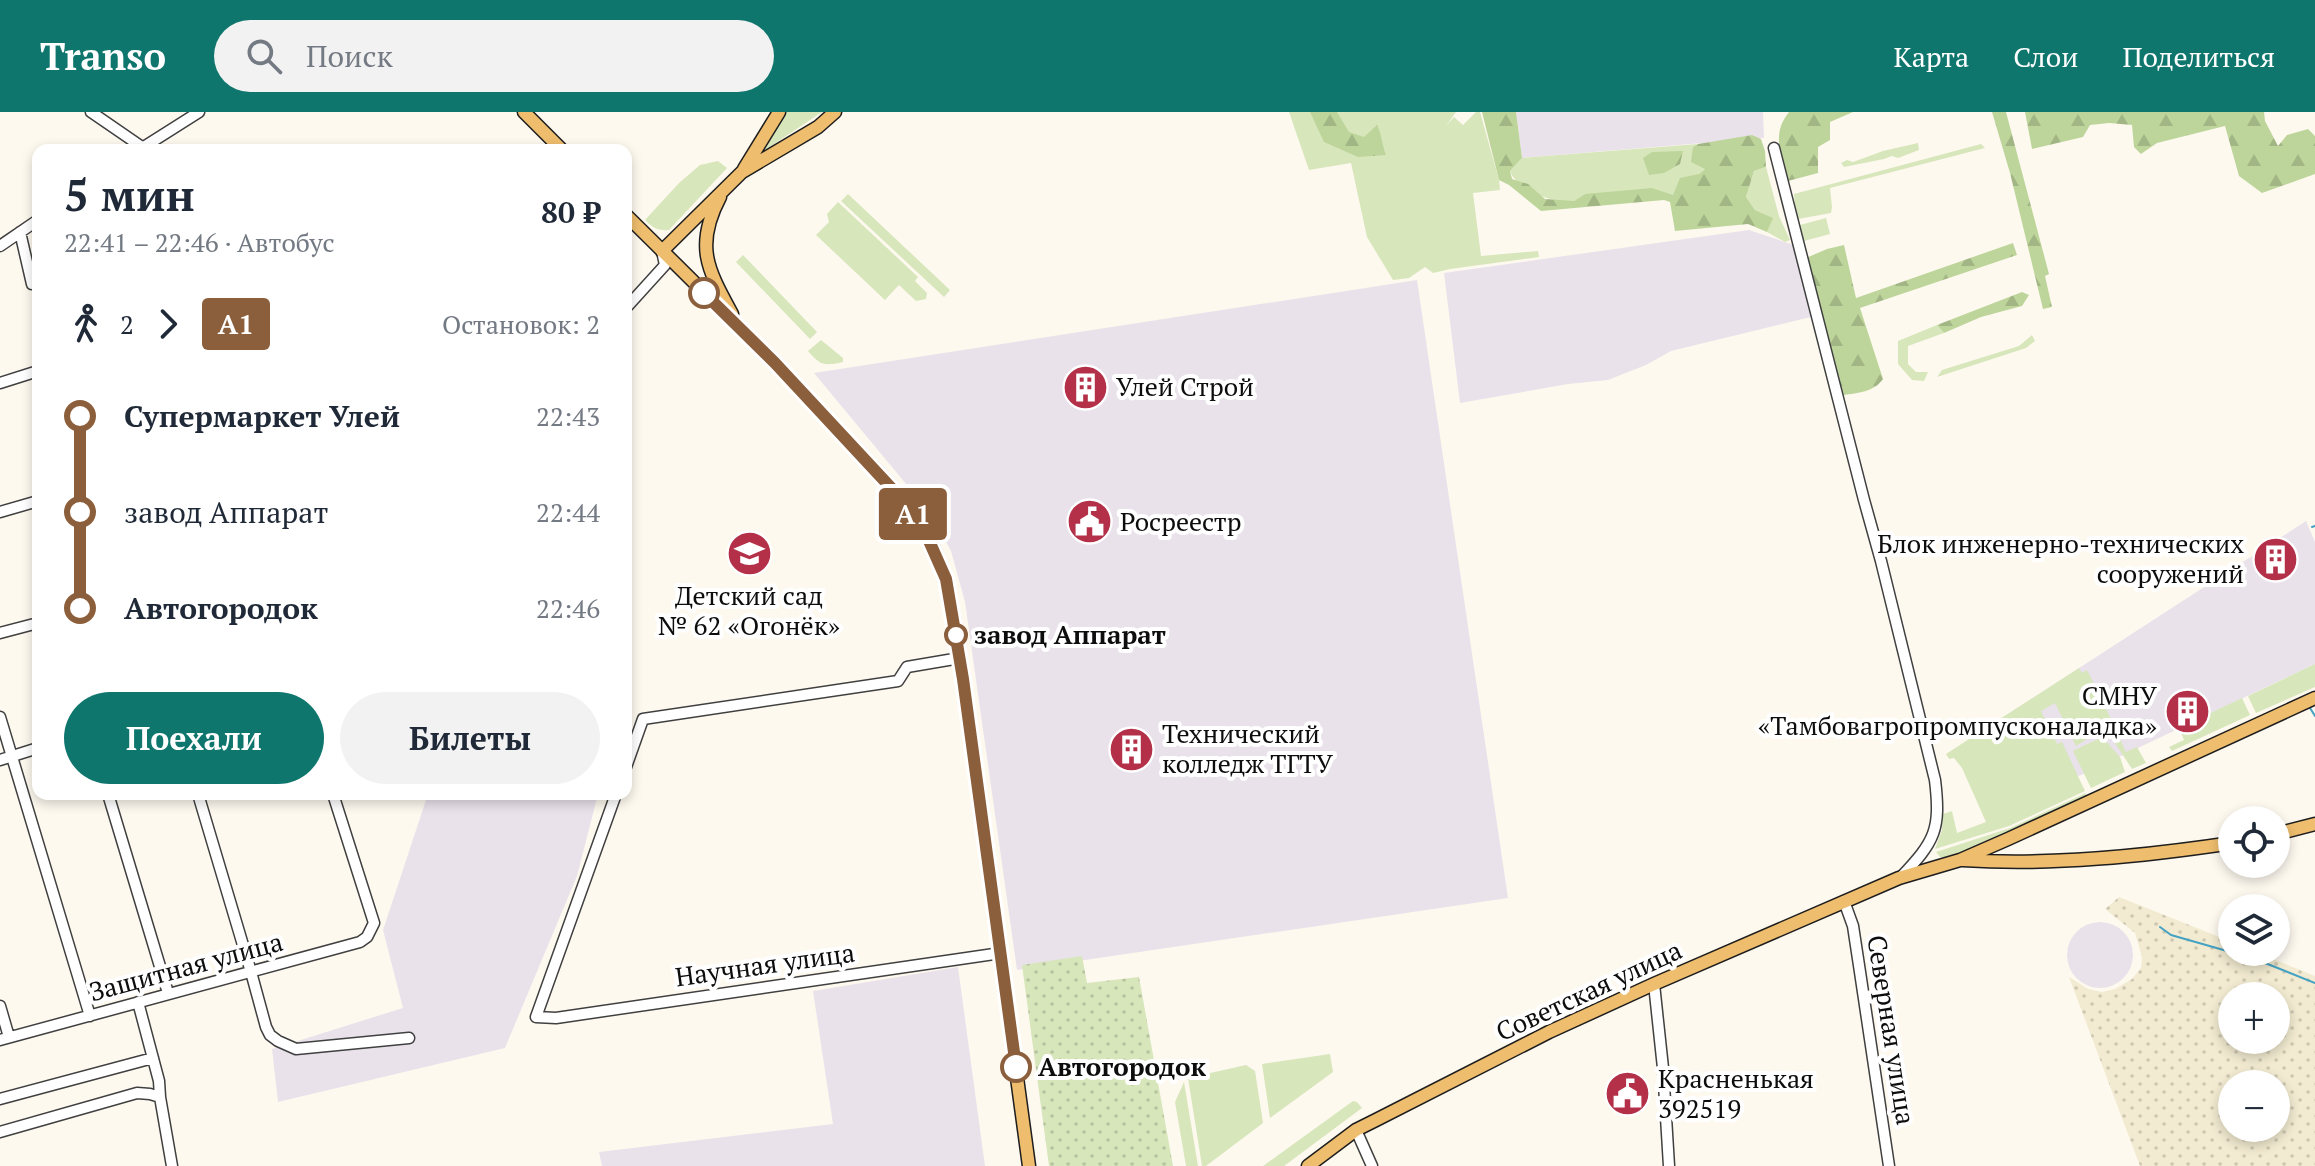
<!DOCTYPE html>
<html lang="ru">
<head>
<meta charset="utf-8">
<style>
	body { margin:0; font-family:"PT Serif",serif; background:#f2f2f3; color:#1f2937; height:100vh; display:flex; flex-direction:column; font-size:30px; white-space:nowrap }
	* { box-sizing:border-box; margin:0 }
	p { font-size:26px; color:#747a83 }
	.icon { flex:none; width:44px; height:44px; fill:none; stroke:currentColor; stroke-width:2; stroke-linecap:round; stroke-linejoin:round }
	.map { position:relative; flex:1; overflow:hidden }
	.side { position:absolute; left:32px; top:32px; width:600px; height:656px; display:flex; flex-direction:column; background:#fff; border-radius:16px; box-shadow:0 4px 12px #0003 }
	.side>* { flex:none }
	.badge { padding:0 16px; border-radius:6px; font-size:28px; line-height:52px }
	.fabs { position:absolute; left:2218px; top:694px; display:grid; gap:16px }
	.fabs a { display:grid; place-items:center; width:72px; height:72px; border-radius:50%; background:#fff; box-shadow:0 4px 12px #0003; font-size:40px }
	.map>.badge { position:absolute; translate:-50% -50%; box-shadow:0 0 0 4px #fff }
	.legs { display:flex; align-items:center; gap:12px; height:88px; padding:0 32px; font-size:26px }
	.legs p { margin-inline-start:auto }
	.summary { display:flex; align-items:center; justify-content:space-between; height:136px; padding:0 32px }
	h1 { font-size:44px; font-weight:700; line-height:60px }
	.button { display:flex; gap:16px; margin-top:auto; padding:16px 32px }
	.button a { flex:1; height:92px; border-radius:48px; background:#0f766e; color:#fff; font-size:32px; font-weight:700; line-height:92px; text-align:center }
	.button a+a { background:#f2f2f3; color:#1f2937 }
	ul { padding:0 32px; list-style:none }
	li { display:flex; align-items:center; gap:28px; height:96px; font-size:30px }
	li i { display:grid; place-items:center; width:12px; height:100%; margin:0 10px; background:currentColor }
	li i::after { content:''; width:20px; height:20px; margin:-10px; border:6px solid; border-radius:50%; background:#fff }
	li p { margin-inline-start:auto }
	li:first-child i { background:linear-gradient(#0000 50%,currentColor 0) }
	li:last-child i { background:linear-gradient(currentColor 50%,#0000 0) }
	header { display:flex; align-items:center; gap:48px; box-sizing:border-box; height:112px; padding:0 40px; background:#0f766e; color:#fff }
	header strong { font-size:38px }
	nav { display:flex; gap:44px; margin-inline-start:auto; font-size:28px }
	.search { width:560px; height:72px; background:#f2f2f3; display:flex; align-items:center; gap:20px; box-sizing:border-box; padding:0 28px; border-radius:44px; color:#747a83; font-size:30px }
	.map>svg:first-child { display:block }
	.industrial { fill:#e9e2eb }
	.farmland { fill:url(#farmland-dots); fill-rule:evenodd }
	.grass { fill:#d7e6bb }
	.forest { fill:url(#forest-firs) }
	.park { fill:url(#park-dots) }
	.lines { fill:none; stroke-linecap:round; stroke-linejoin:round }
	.stream { stroke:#44a2c3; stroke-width:2 }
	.minor-casing { stroke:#404040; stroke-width:13 }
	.major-casing { stroke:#1e1e1e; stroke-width:15 }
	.minor { stroke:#fff; stroke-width:10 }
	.major { stroke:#eebd6e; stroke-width:12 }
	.line-1-casing { stroke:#fff; stroke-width:18 }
	.line-1 { stroke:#8b5e3c; stroke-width:12 }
	.stop-1-dot { fill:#fff; stroke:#8b5e3c; stroke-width:4 }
	.labels { text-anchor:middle; stroke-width:8; stroke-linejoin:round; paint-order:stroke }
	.poi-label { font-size:26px; fill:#0d0d0d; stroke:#fff; text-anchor:start }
	.stop-label { font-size:26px; font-weight:bold; fill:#0d0d0d; stroke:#fff; text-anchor:start }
	.street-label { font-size:26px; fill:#0d0d0d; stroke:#fff }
</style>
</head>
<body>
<header>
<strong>Transo</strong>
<div class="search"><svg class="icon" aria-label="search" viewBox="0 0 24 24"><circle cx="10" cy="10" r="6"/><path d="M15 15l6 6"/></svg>Поиск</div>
<nav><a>Карта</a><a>Слои</a><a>Поделиться</a></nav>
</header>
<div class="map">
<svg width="2315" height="1054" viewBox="0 0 2315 1054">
	<defs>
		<pattern id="farmland-dots" width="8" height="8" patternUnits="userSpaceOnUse" patternTransform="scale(2)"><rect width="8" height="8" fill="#f2ebd1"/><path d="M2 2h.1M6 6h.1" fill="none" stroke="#cec8b2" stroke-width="1.8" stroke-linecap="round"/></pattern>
		<pattern id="forest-firs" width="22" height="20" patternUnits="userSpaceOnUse" patternTransform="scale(2)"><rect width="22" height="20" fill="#bdd59b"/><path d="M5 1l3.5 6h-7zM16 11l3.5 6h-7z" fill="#a1b684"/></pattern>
		<pattern id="park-dots" width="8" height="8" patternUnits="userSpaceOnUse" patternTransform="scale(2)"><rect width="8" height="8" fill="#d7e6bb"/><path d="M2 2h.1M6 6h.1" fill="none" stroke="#b7c4a0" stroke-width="1.8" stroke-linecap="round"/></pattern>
	</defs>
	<rect width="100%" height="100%" fill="#fef9ef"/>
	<path class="industrial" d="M1516,0H1763L1764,26L1522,46Z
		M1749,118L1797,134L1815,204L1671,239L1646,253L1608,268L1568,272L1460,291L1444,161Z
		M1417,168L1508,786L1017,858L965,490L951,439L931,402L814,261Z
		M2306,409L2315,430V552L2079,664L1988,615Z
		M428,682H598L577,764L505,936L278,990L272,937L403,896L383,818Z
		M2067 843a33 33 0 1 1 66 0a33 33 0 1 1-66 0Z
		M958,855L985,1054H602L599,1040L833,1012L813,879Z"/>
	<path class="farmland" d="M2119,785L2232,830V840H2256L2315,864V1054H2140L2069,865L2088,877L2102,880L2115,877L2132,867L2141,856L2142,845L2135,821L2105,797ZM2232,884H2276V928H2232ZM2232,972H2276V1016H2232Z"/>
	<path class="grass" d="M782,0H822L750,48Z
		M1289,0H1456L1446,14L1454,5L1463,13L1476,0H1480L1499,68L1500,78L1473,81L1481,144L1538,139L1539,145L1450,157L1433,161L1425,155L1409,166L1393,168L1367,125L1351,51L1309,58Z
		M1918,31L1919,38L1898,46L1892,44L1884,47L1844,55L1841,51L1847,48L1853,50L1883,39Z
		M1698,32L1693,35L1706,56L1673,84L1585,82C1584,83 1576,88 1574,89C1555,93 1516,77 1510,59L1522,46Z
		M1981,32L1985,36L1830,76L1832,95L1831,101L1798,107L1795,97L1794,82Z
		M718,49L727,56L669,118C658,119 653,116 645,108L679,71L700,53Z
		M1766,55L1779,104L1790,128L1785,130L1767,120L1772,106L1755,98L1746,85L1754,59Z
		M848,82L950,178L944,185L841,89Z
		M838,90L918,165L915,169L927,181L926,187L916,189L899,173L885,188L816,123L829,110L827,102Z
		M1826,106L1830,122L1804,129L1800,113Z
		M743,143L817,220L810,227L736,150Z
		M1937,213L1944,221L1908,234V252L1916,260H1928L1924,269L1912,268L1898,252V229Z
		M2032,223L2035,229L2026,236L1937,265L1942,258L2019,234Z
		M821,228L843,246V250C824,254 821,254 808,239Z
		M2315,552V575L2256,601L2248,584Z
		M2079,556L2082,561L2087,558L2113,611L2076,634L2055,591L2041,599L2057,632L2062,630L2085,679L2009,714L1935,737L1942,718L1943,702L1952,699L1957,721L1986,710L1962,656L1954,646L1949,647L1946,642Z
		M2242,586L2250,603L2172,639L2169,635L2184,628L2179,616Z
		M2115,617L2126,640L2137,635L2146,651L2132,657L2111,625L2112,619Z
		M2102,625L2120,645L2125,660L2091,676L2073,639Z
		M2086,681L2085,687L2013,720L1946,746L1940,745L1936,740L2010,716Z
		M1330,942L1333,960L1270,1006L1262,952Z
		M1246,953L1255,959L1263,1011L1206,1054H1202L1188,966Z
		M1184,970L1198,1054H1186L1175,990Z
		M1353,989L1357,990L1362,996L1284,1054H1263Z"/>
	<path class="forest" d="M1310,0H1337L1349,20L1364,25L1377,13C1382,23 1382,33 1386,43L1358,45L1324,30Z
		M1482,0H1516L1522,46L1510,59L1512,67L1528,72L1545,87L1574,89L1585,82L1652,76L1673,83L1680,66L1699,62L1705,57L1691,50L1693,35L1698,32L1752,23L1761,27L1765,39L1766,55L1754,59L1746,85L1755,98L1773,106L1767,120L1748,112L1675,119L1670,90L1664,88L1541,99L1509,73L1499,68Z
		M1789,0H1853L1830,10V28L1818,35V61L1788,69C1781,44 1771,22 1789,0Z
		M1992,0H2006L2049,162L2045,164L2052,195L2043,197L2010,61Z
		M2025,0H2264L2265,9L2278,34L2287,23L2308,17L2315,24V62L2262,81L2239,64L2225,14L2157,31L2141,42L2134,35L2132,13L2109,11L2090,13L2083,25L2032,37Z
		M1683,39L1680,52L1664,61L1649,63L1643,46L1652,40Z
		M2013,131L2017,143L1860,196L1883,267C1874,280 1858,281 1843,283L1806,146L1827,137L1844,133L1856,186Z
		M2022,180L2029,183L2022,194L1981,205L1944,221L1937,213Z"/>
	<path class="park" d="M1082,844L1087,871L1139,865L1173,1054H1049L1022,853Z"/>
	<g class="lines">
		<path class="stream" d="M2312,415L2315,414
			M2310,596L2315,604
			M2160,815L2171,823L2255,847L2315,871"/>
		<defs>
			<path id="minor" d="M91,0L142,35L143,38
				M1774,36L1864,388L1881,449L1935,668C1941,718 1935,729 1901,765
				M139,38L199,0
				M20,120L32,172H38
				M0,134L38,108
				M626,196L665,153L662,139
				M0,271L38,259
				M0,400L38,389
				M0,521L38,511
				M0,605L90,904
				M0,648L38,636
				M626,655L643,607L898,569L907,555L960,546
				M108,682L168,881
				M198,682L251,860L266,915L270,923L278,929L296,937L409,926
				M616,682L536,905L556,906L1001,841
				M1844,789L1853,814L1860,860L1889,1054
				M1654,872L1663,956L1669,1054
				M138,890L159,969L160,985L172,1054
				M0,894L9,925
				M0,928L360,830L367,825L374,811L333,682
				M0,987L153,946
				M1356,1018L1372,1054
				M0,1020L137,981L150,982L160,985"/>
			<path id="major" d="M524,0L562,38
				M744,57L779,0
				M720,85C694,134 708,158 732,202
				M626,103C697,173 768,243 836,316C868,350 904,383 927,423C949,463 953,502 960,546L1029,1054
				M662,139L742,60L818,15L835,0
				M2276,722L2315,712
				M1963,748C2051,754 2145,744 2232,731
				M1308,1054L1356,1018L1376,1008L1549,920L1654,872L1899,766L1960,748L2008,727L2315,586"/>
		</defs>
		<use href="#minor" class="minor-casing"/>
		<use href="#major" class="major-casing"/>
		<use href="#minor" class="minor"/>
		<use href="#major" class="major"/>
	</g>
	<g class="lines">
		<defs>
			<path id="line-1" d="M704,181L775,251L908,394L926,422L946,467L963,567L1016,955"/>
		</defs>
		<use href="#line-1" class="line-1-casing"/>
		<use href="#line-1" class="line-1"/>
	</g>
	<defs>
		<symbol id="building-disc" viewBox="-11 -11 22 22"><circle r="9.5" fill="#b33048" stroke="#fff"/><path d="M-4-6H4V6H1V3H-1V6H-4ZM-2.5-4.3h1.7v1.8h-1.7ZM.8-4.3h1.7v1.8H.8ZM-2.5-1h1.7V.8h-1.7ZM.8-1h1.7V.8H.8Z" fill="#fff"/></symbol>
		<symbol id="civic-disc" viewBox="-11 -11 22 22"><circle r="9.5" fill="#b33048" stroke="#fff"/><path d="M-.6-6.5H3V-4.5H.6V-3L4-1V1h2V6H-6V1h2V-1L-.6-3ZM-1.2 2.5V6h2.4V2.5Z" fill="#fff"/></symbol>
		<symbol id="school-disc" viewBox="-11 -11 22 22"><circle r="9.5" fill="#b33048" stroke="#fff"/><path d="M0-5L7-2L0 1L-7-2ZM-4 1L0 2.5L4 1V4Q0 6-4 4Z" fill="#fff"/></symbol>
	</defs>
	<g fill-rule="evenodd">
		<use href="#building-disc" x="1060" y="250" width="51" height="51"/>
		<use href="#civic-disc" x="1064" y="384" width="51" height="51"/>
		<use href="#school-disc" x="724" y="416" width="51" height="51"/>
		<use href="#building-disc" x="2250" y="422" width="51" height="51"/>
		<use href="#building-disc" x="2162" y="574" width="51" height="51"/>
		<use href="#building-disc" x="1106" y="612" width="51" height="51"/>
		<use href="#civic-disc" x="1602" y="956" width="51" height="51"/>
	</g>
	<g class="stop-1-dot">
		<circle cx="704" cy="181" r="14"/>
		<circle cx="956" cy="523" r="10"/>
		<circle cx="1016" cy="955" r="14"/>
	</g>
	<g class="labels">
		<g class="poi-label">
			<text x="1116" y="284">Улей Строй</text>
			<text x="1120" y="419">Росреестр</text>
			<text x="2244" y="441" text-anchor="end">Блок инженерно-технических<tspan x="2244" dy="30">сооружений</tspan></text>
			<text x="749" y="493" text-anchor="middle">Детский сад<tspan x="749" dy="30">№ 62 «Огонёк»</tspan></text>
			<text x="2157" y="593" text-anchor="end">СМНУ<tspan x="2157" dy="30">«Тамбовагропромпусконаладка»</tspan></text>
			<text x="1162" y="631">Технический<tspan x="1162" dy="30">колледж ТГТУ</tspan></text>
			<text x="1658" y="976">Красненькая<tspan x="1658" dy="30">392519</tspan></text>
		</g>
		<g class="stop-label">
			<text x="974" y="532">завод Аппарат</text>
			<text x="1038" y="964">Автогородок</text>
		</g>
		<g class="street-label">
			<text transform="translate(765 853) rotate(-8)" y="9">Научная улица</text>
			<text transform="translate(186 855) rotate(-15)" y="9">Защитная улица</text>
			<text transform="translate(1589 879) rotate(-25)" y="9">Советская улица</text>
			<text transform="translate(1891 918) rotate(81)" y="9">Северная улица</text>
		</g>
	</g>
</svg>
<div class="fabs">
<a><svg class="icon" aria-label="locate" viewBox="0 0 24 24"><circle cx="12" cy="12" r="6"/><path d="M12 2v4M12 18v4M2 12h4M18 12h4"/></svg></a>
<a><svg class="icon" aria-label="layers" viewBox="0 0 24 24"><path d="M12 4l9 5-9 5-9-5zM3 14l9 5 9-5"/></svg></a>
<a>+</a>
<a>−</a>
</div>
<b class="badge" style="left:913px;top:402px;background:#8b5e3c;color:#fff">А1</b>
<section class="side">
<div class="summary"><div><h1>5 мин</h1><p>22:41 – 22:46 · Автобус</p></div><b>80 ₽</b></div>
<div class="legs"><svg class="icon" aria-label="walk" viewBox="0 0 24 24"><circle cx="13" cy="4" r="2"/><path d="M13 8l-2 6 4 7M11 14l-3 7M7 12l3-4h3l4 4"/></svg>2<svg class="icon" aria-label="forward" viewBox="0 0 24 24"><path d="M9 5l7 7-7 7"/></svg><b class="badge" style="background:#8b5e3c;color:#fff">А1</b><p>Остановок: 2</p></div>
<ul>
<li><i style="color:#8b5e3c"></i><b>Супермаркет Улей</b><p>22:43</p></li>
<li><i style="color:#8b5e3c"></i><span>завод Аппарат</span><p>22:44</p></li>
<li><i style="color:#8b5e3c"></i><b>Автогородок</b><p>22:46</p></li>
</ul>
<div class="button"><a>Поехали</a><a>Билеты</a></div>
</section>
</div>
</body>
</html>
